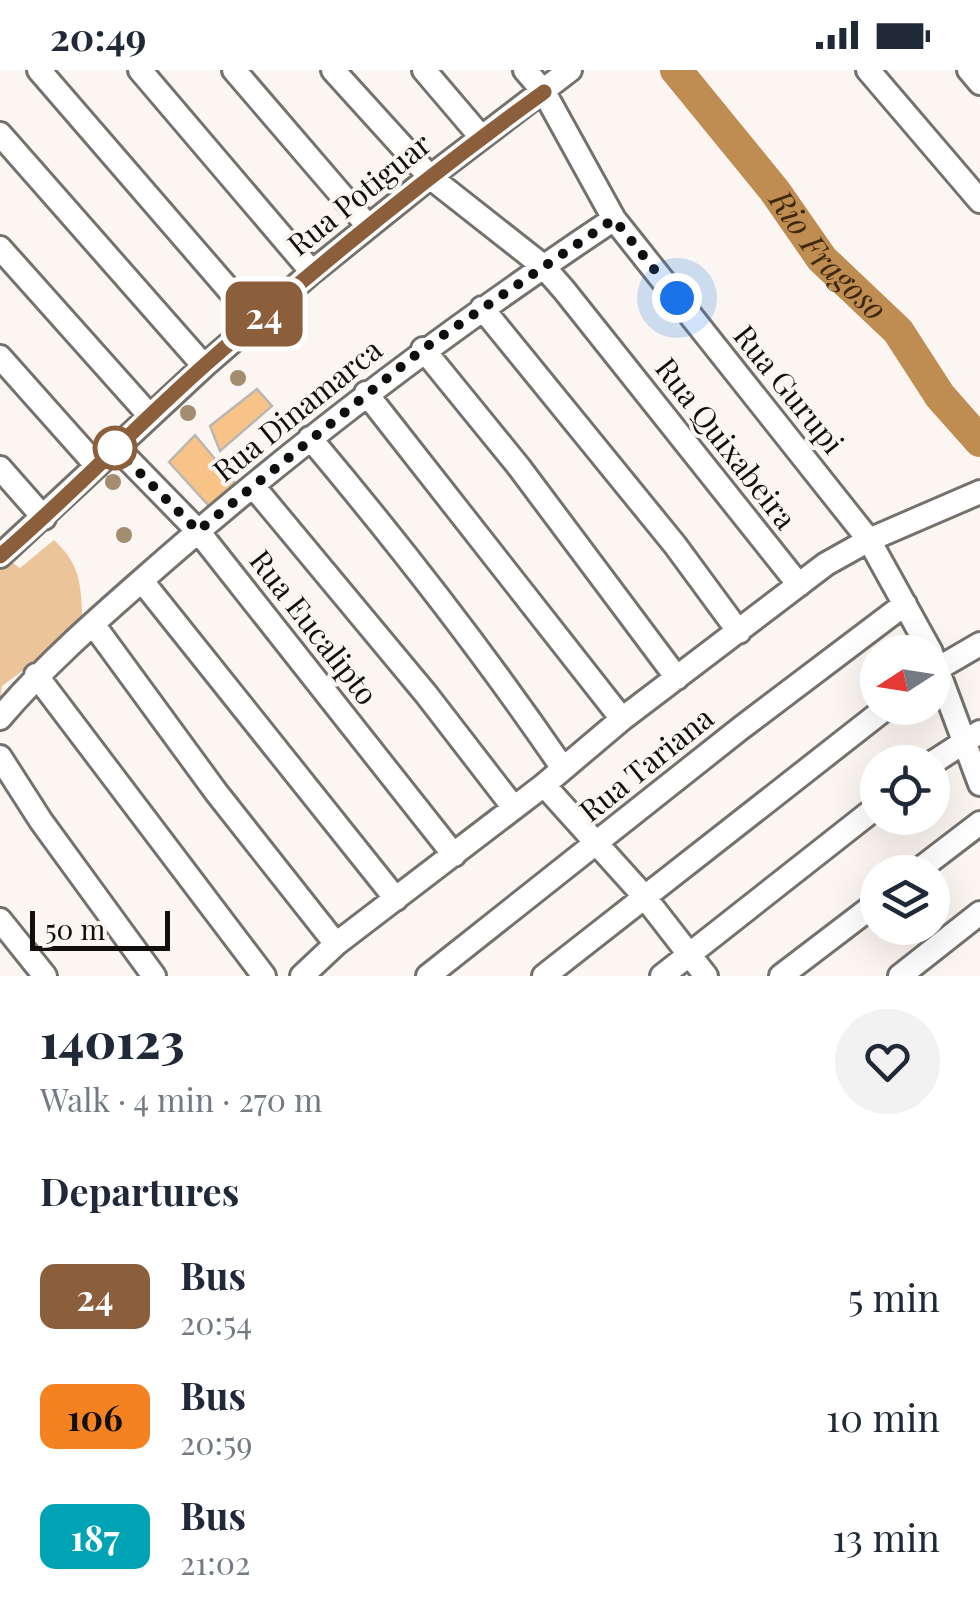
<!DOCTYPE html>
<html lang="en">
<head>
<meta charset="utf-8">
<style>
	body { margin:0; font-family:"Playfair Display",serif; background:#f2f2f3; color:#1f2937; height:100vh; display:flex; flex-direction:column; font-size:38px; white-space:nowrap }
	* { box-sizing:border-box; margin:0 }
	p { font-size:32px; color:#747a83 }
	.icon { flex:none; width:55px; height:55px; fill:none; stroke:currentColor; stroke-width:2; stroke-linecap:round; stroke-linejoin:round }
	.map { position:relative; height:906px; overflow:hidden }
	.side { display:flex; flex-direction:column; background:#fff; flex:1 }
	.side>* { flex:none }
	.badge { padding:0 20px; border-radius:15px; font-size:35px; line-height:65px }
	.needle { width:65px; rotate:258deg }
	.buttons { position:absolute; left:860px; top:565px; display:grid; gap:20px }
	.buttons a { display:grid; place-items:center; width:90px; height:90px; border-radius:50%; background:#fff; box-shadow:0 10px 40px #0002; font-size:50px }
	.scale { position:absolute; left:30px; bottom:25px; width:140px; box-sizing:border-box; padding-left:10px; border:5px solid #110f0e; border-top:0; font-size:28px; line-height:35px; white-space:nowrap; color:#110f0e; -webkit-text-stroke:8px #fbf6f1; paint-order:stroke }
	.you { position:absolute; width:50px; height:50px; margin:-25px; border:8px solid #fff; border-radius:50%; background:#1a73e8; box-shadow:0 0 0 15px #1a73e833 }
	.map>.badge { position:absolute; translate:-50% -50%; box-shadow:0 0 0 5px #fff }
	h2 { padding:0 40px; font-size:38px; line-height:90px }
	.round { display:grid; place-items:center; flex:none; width:105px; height:105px; border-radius:52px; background:#f2f2f3 }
	.overview { display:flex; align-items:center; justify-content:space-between; height:170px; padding:0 40px }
	h1 { font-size:48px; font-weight:800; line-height:75px }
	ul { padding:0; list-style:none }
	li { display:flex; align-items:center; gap:30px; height:120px; padding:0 40px }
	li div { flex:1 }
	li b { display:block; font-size:38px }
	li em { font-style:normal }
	li .badge { min-width:110px; font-weight:700; text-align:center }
	.status { display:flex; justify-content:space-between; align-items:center; height:70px; padding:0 50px; background:#fff; direction:ltr }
	.status svg { height:28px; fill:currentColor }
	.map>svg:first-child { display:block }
	.green { fill:#ebc499 }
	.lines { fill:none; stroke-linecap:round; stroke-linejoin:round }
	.river { stroke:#bf8c52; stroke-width:32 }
	.building { fill:#f8c387; stroke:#bab6b1; stroke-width:2.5 }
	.minor-casing { stroke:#75716d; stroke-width:28 }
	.minor { stroke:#fff; stroke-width:22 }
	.tree { fill:#a28d70 }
	.line-casing { stroke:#fff; stroke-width:22 }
	.line { stroke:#8b5e3c; stroke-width:15 }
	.walk { stroke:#110f0e; stroke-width:10; stroke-dasharray:0 18 }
	.stop-dot { fill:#fff; stroke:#8b5e3c; stroke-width:5 }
	.labels { text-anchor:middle; stroke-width:8; stroke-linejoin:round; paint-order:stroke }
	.street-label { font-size:30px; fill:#110f0e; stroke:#fbf6f1 }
	.water-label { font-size:32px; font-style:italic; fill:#3e280e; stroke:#fbf6f1 }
</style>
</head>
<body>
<div class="status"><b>20:49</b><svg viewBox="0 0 49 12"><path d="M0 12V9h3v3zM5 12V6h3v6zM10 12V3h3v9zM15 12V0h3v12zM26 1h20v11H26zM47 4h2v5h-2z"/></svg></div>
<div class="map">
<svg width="980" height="906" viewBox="0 0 980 906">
	<rect width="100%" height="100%" fill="#fbf6f1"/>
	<path class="green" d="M54,470C84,498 80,518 83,556L2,616L0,630V501L10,491L20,498Z"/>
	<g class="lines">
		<path class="river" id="s1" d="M676,0L774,120L822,189L898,261L940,326L980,371"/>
	</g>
	<path class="building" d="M257,319L272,336L220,381L210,356Z
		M195,365L235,413L209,436L169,392Z"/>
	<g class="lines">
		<defs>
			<path id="minor" d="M39,0L256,251
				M140,0L312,202
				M234,0L368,156
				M333,0L430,107L543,196L564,220L799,515
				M424,0L481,67
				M525,0L544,22L614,149L869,470L931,582
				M868,0L980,131
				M969,0L980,13
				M0,64L204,296
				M0,178L150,346
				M482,238L675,475L739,562
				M423,279L519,397L677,608
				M0,287L97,396
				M366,323L622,649
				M310,368C400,475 484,583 562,697
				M116,377L198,461L454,785
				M0,398L44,448
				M253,416L426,624L514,738
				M0,486L204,296L312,202L430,107L570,0
				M142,511L396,829
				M93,554L216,722L336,874
				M932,585L980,714
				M932,602L980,574
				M36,605L264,906
				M0,648C49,590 107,541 165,490C308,365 455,255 614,149
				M0,687L41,751L154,906
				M932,693L980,662
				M544,715L643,825L706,906
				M916,802L980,753
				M0,850L45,906
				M302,906L336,874L544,715L622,649L826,494L869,470L980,422
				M428,906L741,658L905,534
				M544,906L886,638
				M662,906L878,736
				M781,906L878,832
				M900,906L980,843"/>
		</defs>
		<use href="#minor" class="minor-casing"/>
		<use href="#minor" class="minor"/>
	</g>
	<g class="tree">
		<circle cx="238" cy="308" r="8"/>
		<circle cx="188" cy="343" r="8"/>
		<circle cx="113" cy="412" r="8"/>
		<circle cx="124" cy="465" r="8"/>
	</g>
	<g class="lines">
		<defs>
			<path id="line" d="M0,486C71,425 136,356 206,294C315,198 426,107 544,22"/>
		</defs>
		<use href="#line" class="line-casing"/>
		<use href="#line" class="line"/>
		<path class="walk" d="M115,378L198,461L423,279L614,149L677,228"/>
	</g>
	<circle class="stop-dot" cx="115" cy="378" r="20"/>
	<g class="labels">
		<g class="street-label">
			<text transform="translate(360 125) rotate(-39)" y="10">Rua Potiguar</text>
			<text transform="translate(788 320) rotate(51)" y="10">Rua Gurupi</text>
			<text transform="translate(298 341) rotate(-39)" y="10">Rua Dinamarca</text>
			<text transform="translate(725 374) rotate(52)" y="10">Rua Quixabeira</text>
			<text transform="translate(313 558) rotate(52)" y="10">Rua Eucalipto</text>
			<text transform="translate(647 695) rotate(-39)" y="10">Rua Tariana</text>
		</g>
		<g class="water-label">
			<text dy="11" stroke="none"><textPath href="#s1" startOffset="240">Rio Fragoso</textPath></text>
		</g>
	</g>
</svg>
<div class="buttons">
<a><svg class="needle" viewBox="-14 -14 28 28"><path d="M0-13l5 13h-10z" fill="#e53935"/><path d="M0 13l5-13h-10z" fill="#747a83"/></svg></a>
<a><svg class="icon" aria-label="locate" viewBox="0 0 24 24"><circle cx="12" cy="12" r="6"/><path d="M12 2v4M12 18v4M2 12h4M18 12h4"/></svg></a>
<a><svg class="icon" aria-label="layers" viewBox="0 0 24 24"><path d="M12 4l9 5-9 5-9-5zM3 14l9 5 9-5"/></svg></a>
</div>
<div class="scale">50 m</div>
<div class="you" style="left:677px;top:228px"></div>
<b class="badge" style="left:264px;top:244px;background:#8b5e3c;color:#fff">24</b>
</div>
<section class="side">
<div class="overview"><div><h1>140123</h1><p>Walk · 4 min · 270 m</p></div><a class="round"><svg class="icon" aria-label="heart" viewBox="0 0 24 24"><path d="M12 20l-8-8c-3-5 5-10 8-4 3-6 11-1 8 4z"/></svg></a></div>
<h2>Departures</h2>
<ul>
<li><span class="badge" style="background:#8b5e3c;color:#fff">24</span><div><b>Bus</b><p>20:54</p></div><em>5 min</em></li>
<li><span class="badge" style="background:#f58220;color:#111">106</span><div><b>Bus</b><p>20:59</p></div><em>10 min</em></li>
<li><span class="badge" style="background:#00a3b4;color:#fff">187</span><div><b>Bus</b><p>21:02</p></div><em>13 min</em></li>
</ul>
</section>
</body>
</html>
